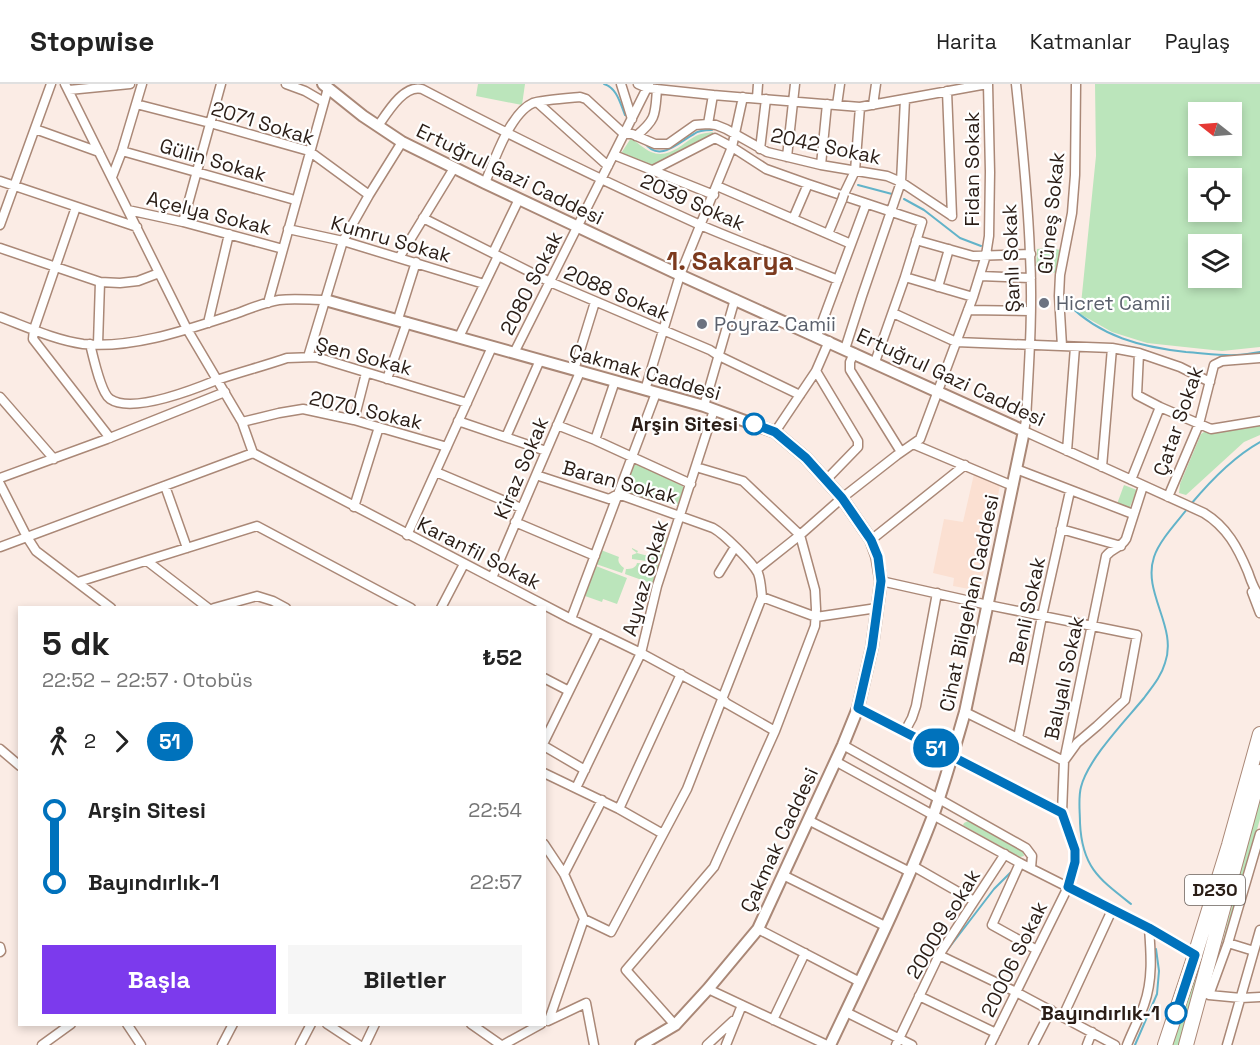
<!DOCTYPE html>
<html lang="tr">
<head>
<meta charset="utf-8">
<style>
	body { margin:0; font-family:"Space Grotesk",sans-serif; background:#f6f6f6; color:#222; height:100vh; display:flex; flex-direction:column; font-size:22px; white-space:nowrap }
	* { box-sizing:border-box; margin:0 }
	p { font-size:20px; color:#767676 }
	.icon { flex:none; width:33px; height:33px; fill:none; stroke:currentColor; stroke-width:2; stroke-linecap:round; stroke-linejoin:round }
	.map { position:relative; flex:1; overflow:hidden }
	.side { position:absolute; left:18px; top:522px; width:528px; height:420px; display:flex; flex-direction:column; background:#fff; border-radius:0px; box-shadow:0 3px 9px #0003 }
	.side>* { flex:none }
	.badge { padding:0 12px; border-radius:20px; font-size:21px; line-height:39px }
	.needle { width:39px; rotate:287deg }
	.buttons { position:absolute; left:1188px; top:18px; display:grid; gap:12px }
	.buttons a { display:grid; place-items:center; width:54px; height:54px; border-radius:0px; background:#fff; box-shadow:0 3px 9px #0003; font-size:30px }
	.map>.badge { position:absolute; translate:-50% -50%; box-shadow:0 0 0 3px #fff }
	.legs { display:flex; align-items:center; gap:9px; height:66px; padding:0 24px; font-size:20px }
	.legs p { margin-inline-start:auto }
	.summary { display:flex; align-items:center; justify-content:space-between; height:102px; padding:0 24px }
	h1 { font-size:33px; font-weight:600; line-height:45px }
	.cta { display:flex; gap:12px; margin-top:auto; padding:12px 24px }
	.cta a { flex:1; height:69px; border-radius:0px; background:#7c3aed; color:#fff; font-size:24px; font-weight:600; line-height:69px; text-align:center }
	.cta a+a { background:#f6f6f6; color:#222 }
	ul { padding:0 24px; list-style:none }
	li { display:flex; align-items:center; gap:21px; height:72px; font-size:22px }
	li i { display:grid; place-items:center; width:9px; height:100%; margin:0 8px; background:currentColor }
	li i::after { content:''; width:15px; height:15px; margin:-8px; border:4px solid; border-radius:50%; background:#fff }
	li p { margin-inline-start:auto }
	li:first-child i { background:linear-gradient(#0000 50%,currentColor 0) }
	li:last-child i { background:linear-gradient(currentColor 50%,#0000 0) }
	header { display:flex; align-items:center; gap:36px; box-sizing:border-box; height:84px; padding:0 30px; background:#fff; border-bottom:2px solid #e0e0e0 }
	header strong { font-size:28px }
	nav { display:flex; gap:33px; margin-inline-start:auto; font-size:21px }
	.map>svg:first-child { display:block }
	.built { fill:#fbe0d2 }
	.green { fill:#bbe5bb; fill-rule:evenodd }
	.lines { fill:none; stroke-linecap:round; stroke-linejoin:round }
	.stream { stroke:#62b3c9; stroke-width:2 }
	.minor-casing { stroke:#a87; stroke-width:11 }
	.secondary-casing { stroke:#a87; stroke-width:14 }
	.trunk-casing { stroke:#a87; stroke-width:16 }
	.minor { stroke:#fff; stroke-width:8 }
	.secondary { stroke:#fff; stroke-width:10 }
	.trunk { stroke:#fff; stroke-width:14 }
	.minor-bridge-casing { stroke:#a87; stroke-width:11; stroke-linecap:butt }
	.minor-bridge { stroke:#fff; stroke-width:8 }
	.line-1-casing { stroke:#fff; stroke-width:14 }
	.line-1 { stroke:#0072bc; stroke-width:9 }
	.worship-dot { fill:#6b7280; stroke:#fff; stroke-width:2 }
	.stop-1-dot { fill:#fff; stroke:#0072bc; stroke-width:3 }
	.labels { text-anchor:middle; stroke-width:4.5; stroke-linejoin:round; paint-order:stroke }
	.shield { fill:#fff; stroke:#6a615c; stroke-width:1.5 }
	.shield-label { font-size:18px; font-weight:bold; fill:#2a1d16 }
	.street-label { font-size:20px; fill:#2a1d16; stroke:#fff }
	.worship-label { font-size:20px; fill:#5b616d; stroke:#fff; text-anchor:start }
	.stop-label { font-size:20px; font-weight:bold; fill:#2a1d16; stroke:#fff; text-anchor:end }
	.district-label { font-size:26px; font-weight:bold; fill:#7c3a1e; stroke:#fff }
</style>
</head>
<body>
<header>
<strong>Stopwise</strong>
<nav><a>Harita</a><a>Katmanlar</a><a>Paylaş</a></nav>
</header>
<div class="map">
<svg width="1260" height="961" viewBox="0 0 1260 961">
	<rect width="100%" height="100%" fill="#fbece5"/>
	<path class="built" d="M974,390L1000,401L980,507L953,502L954,494L933,489L944,435L963,438Z"/>
	<path class="green" d="M478,0H525L522,21L476,12Z
		M1095,0H1260V263L1222,267L1147,259L1112,248L1080,230L1096,72ZM1198,28H1232V62H1198ZM1198,94H1232V128H1198ZM1198,160H1232V194H1198Z
		M713,48L712,54L653,83L620,71L631,54C637,58 644,65 651,68C668,75 681,61 694,53C700,49 707,49 713,48Z
		M1047,164L1062,166L1058,189L1036,187L1037,165Z
		M1260,339V351L1244,358L1186,411L1179,409L1180,400L1201,350L1204,348Z
		M635,378L684,403L677,422L625,408L623,406Z
		M1124,401L1137,406L1129,425L1117,420Z
		M661,453L668,454L660,479L632,475V471L637,469L632,465V464L638,467L637,469L648,472L649,470L654,472L657,464H658Z
		M601,466L619,473C617,478 620,481 624,484L622,489L596,480Z
		M637,479L659,481L653,500L625,490L626,485C631,485 636,484 637,479Z
		M596,482L627,494L617,520L603,515L602,518L585,512Z
		M1260,712V735L1222,870L1219,872Z
		M968,737L1023,768L1024,772L1020,773L966,743L963,741L964,739Z
		M1195,891L1196,908L1181,961H1172Z"/>
	<g class="lines">
		<path class="stream" d="M604,0C617,4 620,19 625,31
			M644,58C659,80 679,58 694,50C699,46 706,46 712,46
			M858,101L892,110
			M904,115L924,126L960,154L981,162
			M1068,220C1101,253 1141,263 1186,268C1203,269 1220,272 1237,271C1245,271 1252,269 1260,268
			M1191,420C1211,396 1233,373 1260,358
			M1131,820C1099,795 1082,783 1080,739C1080,728 1078,714 1081,703C1088,675 1125,637 1144,614C1152,603 1161,593 1165,579C1178,543 1142,509 1154,473C1159,457 1177,438 1188,424
			M945,869L994,805L1013,786
			M1135,961L1157,910L1159,887L1156,865"/>
		<defs>
			<path id="minor" d="M65,0L187,245L242,338L253,369
				M286,0L305,7L324,18
				M621,0L632,35
				M638,0L647,4L713,11L860,23L987,0
				M1016,0C1022,56 1028,113 1030,170C1033,225 1029,281 1026,336L1024,347L1204,429C1227,443 1238,464 1248,488C1251,497 1254,506 1260,513
				M69,6L130,0
				M947,7L952,132
				M757,14L758,0
				M538,19L608,82
				M136,20L210,39L309,67L369,111
				M837,21L840,0
				M873,21L876,0
				M708,40L713,11
				M378,42C387,29 404,0 422,5C513,53 605,98 698,140C744,160 792,177 838,196
				M35,45L99,68
				M636,52C657,35 655,30 657,5
				M760,65L766,15
				M122,67L295,116
				M614,71L714,111
				M787,73L795,0
				M821,81L827,20
				M653,86L715,54L732,63L766,85L808,100L922,138L905,193L875,278
				M112,93L122,67L142,0
				M0,97L137,143
				M485,99C494,77 510,29 533,19C541,16 569,14 580,13L586,15L624,50H632L655,60H668L695,41L708,40L716,41L726,45L767,68L821,81L887,92L901,98L952,132
				M717,102L851,160
				M844,110L855,87L860,23
				M76,123L34,245L33,255L110,354
				M128,126L183,138L283,165
				M423,134L550,198L710,266L719,272L800,311
				M793,135L808,100
				M183,138L221,0
				M0,141L51,0
				M288,145L343,157L484,200
				M828,150L842,116
				M916,156L973,172L1031,170
				M0,164L100,198L120,199L138,197L159,189
				M493,169L519,115
				M399,174L454,84
				M980,192L1031,194
				M905,193L973,213
				M938,203L949,165
				M268,219L328,4
				M968,226L1030,227
				M893,229L956,258L1112,264L1139,269L1180,283L1210,298
				M0,233C27,243 55,256 83,260C133,265 189,245 235,230C249,225 265,218 279,216C294,214 310,216 325,216
				M398,235L416,178
				M208,239L229,150
				M817,252L866,120
				M459,253L498,172
				M90,260C93,272 101,309 110,315C132,330 195,305 217,296C240,288 264,282 287,274L316,273L467,319
				M98,260L100,198
				M1062,262L1059,212L1060,191L1072,129L1075,91L1076,0
				M845,265L862,212L901,98L905,15
				M514,269L649,0
				M854,269L850,278V286L901,368
				M1139,269L1137,311L1160,323L1211,345L1260,337
				M308,273L343,157L369,111L402,58
				M574,286L595,218
				M816,287L858,357V363L826,396
				M387,295L407,238
				M645,306L680,191L732,63L743,13
				M0,313L54,375
				M704,322L735,215
				M354,336L366,289
				M458,337L546,367
				M242,338L279,329L303,325L354,336L447,363
				M557,341L595,356L691,400
				M775,348L816,287L829,257
				M506,353L540,276
				M595,356L615,297
				M913,360L1013,402
				M1067,367L1075,263
				M253,369L571,535L641,569L722,613L726,619L775,647
				M1102,383L1112,264
				M1016,385L1133,430
				M436,388L521,424
				M536,391L609,415L618,410L713,444C724,450 752,478 758,489C761,497 761,505 762,513L687,705L611,848L584,835
				M0,394L107,355L225,308
				M1131,396L1160,323
				M0,400L27,453L36,467L111,524
				M165,402L187,464
				M1168,413L1199,340L1214,281L1222,277L1260,274
				M354,423L379,343
				M515,438L595,472
				M1061,445L1121,462
				M407,451L492,263
				M871,456L965,381
				M0,463L253,369
				M147,477L208,524
				M756,486L800,451L842,414L897,371L920,355L973,213L986,171L989,152L990,88L988,0
				M719,489L735,463
				M492,494L580,288
				M881,497L988,521L1137,551L1125,616L1097,642L1077,659L1064,677L965,628
				M78,498L257,442L411,524
				M1252,508L1260,529
				M762,513L816,533L877,524
				M214,524L257,512L273,517L286,524
				M441,524L464,480
				M571,535L656,309
				M544,594L569,607
				M858,624L1062,729
				M905,647L912,634L916,622L937,509
				M1018,654L1042,532L1070,407
				M544,658L598,548
				M843,661L1026,764L1032,772L1031,784
				M544,662L585,686
				M0,665L20,682
				M835,677L1020,779L1149,844L1195,871
				M544,689L619,725L663,750
				M576,704L641,569L657,502L714,326
				M619,725L681,590
				M808,736L910,788
				M544,760L564,790L584,835L549,936
				M1020,779L992,841L1037,866
				M913,782L974,817
				M564,790L602,716
				M783,791L885,842
				M758,845L860,898
				M1228,859L1254,867
				M0,863L1,867L0,868
				M939,871L1016,908L1115,961
				M708,905L827,961
				M1205,909L1209,911L1241,914L1260,913
				M1209,911L1228,859L1260,750
				M919,912L996,949
				M846,928L912,961
				M1063,932L1112,826
				M773,936L805,869
				M548,937L586,919L594,961
				M127,940L141,961
				M327,940L359,961
				M471,940L501,961
				M675,941L626,886L714,783L775,647L815,542L816,525L815,506L800,451L743,397L696,383
				M42,961L71,940
				M222,961L233,940
				M300,961L311,940
				M365,961L375,940
				M503,961L541,940
				M707,961L733,937
				M726,961L742,921
				M896,961L939,871L1005,770
				M990,961L1068,803L1076,772L1075,766L1062,729L1064,677L1106,472C1112,464 1120,465 1126,455L1143,402
				M1033,961L1051,926
				M1087,961L1092,948
				M1127,961C1132,948 1139,935 1144,921C1153,896 1151,870 1149,844
				M1227,961L1260,846"/>
			<path id="secondary" d="M323,0L363,32L402,58L485,99L680,191L1024,347L965,628C955,662 945,698 933,732C903,810 866,885 830,961
				M325,216L704,322L775,348L806,374L842,414L871,456L877,473L881,497L872,563L858,624L843,661L758,845L708,905L675,941L641,961"/>
			<path id="trunk" d="M1165,961L1195,871L1229,761L1260,650
				M1186,961L1260,688"/>
		</defs>
		<use href="#minor" class="minor-casing"/>
		<use href="#secondary" class="secondary-casing"/>
		<use href="#trunk" class="trunk-casing"/>
		<use href="#minor" class="minor"/>
		<use href="#secondary" class="secondary"/>
		<use href="#trunk" class="trunk"/>
		<defs>
			<path id="minor-bridge" d="M842,116L844,110"/>
		</defs>
		<use href="#minor-bridge" class="minor-bridge-casing"/>
		<use href="#minor-bridge" class="minor-bridge"/>
	</g>
	<g class="lines">
		<defs>
			<path id="line-1" d="M754,340L775,348L806,374L842,414L871,456L878,473L881,497L872,563L858,624L1062,729L1075,766V778L1068,803L1149,844L1195,871L1176,929"/>
		</defs>
		<use href="#line-1" class="line-1-casing"/>
		<use href="#line-1" class="line-1"/>
	</g>
	<g class="worship-dot">
		<circle cx="1044" cy="219" r="6"/>
		<circle cx="702" cy="240" r="6"/>
	</g>
	<g class="stop-1-dot">
		<circle cx="754" cy="340" r="10"/>
		<circle cx="1176" cy="929" r="10"/>
	</g>
	<g class="labels">
		<rect class="shield" x="1185" y="791" width="60" height="30" rx="4.5"/>
		<g class="shield-label">
			<text x="1215" y="812">D230</text>
		</g>
		<g class="street-label">
			<text transform="translate(263 39) rotate(17)" y="7">2071 Sokak</text>
			<text transform="translate(826 62) rotate(12)" y="7">2042 Sokak</text>
			<text transform="translate(213 76) rotate(16)" y="7">Gülin Sokak</text>
			<text transform="translate(972 85) rotate(-90)" y="7">Fidan Sokak</text>
			<text transform="translate(510 90) rotate(26)" y="7">Ertuğrul Gazi Caddesi</text>
			<text transform="translate(693 118) rotate(24)" y="7">2039 Sokak</text>
			<text transform="translate(209 129) rotate(14)" y="7">Açelya Sokak</text>
			<text transform="translate(1051 129) rotate(-84)" y="7">Güneş Sokak</text>
			<text transform="translate(391 155) rotate(16)" y="7">Kumru Sokak</text>
			<text transform="translate(1011 174) rotate(-92)" y="7">Şanlı Sokak</text>
			<text transform="translate(531 199) rotate(-63)" y="7">2080 Sokak</text>
			<text transform="translate(617 209) rotate(23)" y="7">2088 Sokak</text>
			<text transform="translate(364 272) rotate(15)" y="7">Şen Sokak</text>
			<text transform="translate(645 288) rotate(16)" y="7">Çakmak Caddesi</text>
			<text transform="translate(951 293) rotate(25)" y="7">Ertuğrul Gazi Caddesi</text>
			<text transform="translate(366 326) rotate(13)" y="7">2070. Sokak</text>
			<text transform="translate(1178 337) rotate(-71)" y="7">Çatar Sokak</text>
			<text transform="translate(521 384) rotate(-67)" y="7">Kiraz Sokak</text>
			<text transform="translate(620 398) rotate(15)" y="7">Baran Sokak</text>
			<text transform="translate(479 469) rotate(27)" y="7">Karanfil Sokak</text>
			<text transform="translate(645 494) rotate(-74)" y="7">Ayvaz Sokak</text>
			<text transform="translate(969 519) rotate(-78)" y="7">Cihat Bilgehan Caddesi</text>
			<text transform="translate(1027 527) rotate(-78)" y="7">Benli Sokak</text>
			<text transform="translate(1064 594) rotate(-78)" y="7">Balyalı Sokak</text>
			<text transform="translate(779 756) rotate(-65)" y="7">Çakmak Caddesi</text>
			<text transform="translate(943 840) rotate(-59)" y="7">20009 sokak</text>
			<text transform="translate(1014 875) rotate(-64)" y="7">20006 Sokak</text>
		</g>
		<g class="worship-label">
			<text x="1056" y="226">Hicret Camii</text>
			<text x="714" y="247">Poyraz Camii</text>
		</g>
		<g class="stop-label">
			<text x="738" y="347">Arşin Sitesi</text>
			<text x="1160" y="936">Bayındırlık-1</text>
		</g>
		<g class="district-label">
			<text x="730" y="186">1. Sakarya</text>
		</g>
	</g>
</svg>
<div class="buttons">
<a><svg class="needle" viewBox="-14 -14 28 28"><path d="M0-13l5 13h-10z" fill="#e53935"/><path d="M0 13l5-13h-10z" fill="#767676"/></svg></a>
<a><svg class="icon" aria-label="locate" viewBox="0 0 24 24"><circle cx="12" cy="12" r="6"/><path d="M12 2v4M12 18v4M2 12h4M18 12h4"/></svg></a>
<a><svg class="icon" aria-label="layers" viewBox="0 0 24 24"><path d="M12 4l9 5-9 5-9-5zM3 14l9 5 9-5"/></svg></a>
</div>
<b class="badge" style="left:936px;top:664px;background:#0072bc;color:#fff">51</b>
<section class="side">
<div class="summary"><div><h1>5 dk</h1><p>22:52 – 22:57 · Otobüs</p></div><b>₺52</b></div>
<div class="legs"><svg class="icon" aria-label="walk" viewBox="0 0 24 24"><circle cx="13" cy="4" r="2"/><path d="M13 8l-2 6 4 7M11 14l-3 7M7 12l3-4h3l4 4"/></svg>2<svg class="icon" aria-label="forward" viewBox="0 0 24 24"><path d="M9 5l7 7-7 7"/></svg><b class="badge" style="background:#0072bc;color:#fff">51</b></div>
<ul>
<li><i style="color:#0072bc"></i><b>Arşin Sitesi</b><p>22:54</p></li>
<li><i style="color:#0072bc"></i><b>Bayındırlık-1</b><p>22:57</p></li>
</ul>
<div class="cta"><a>Başla</a><a>Biletler</a></div>
</section>
</div>
</body>
</html>
